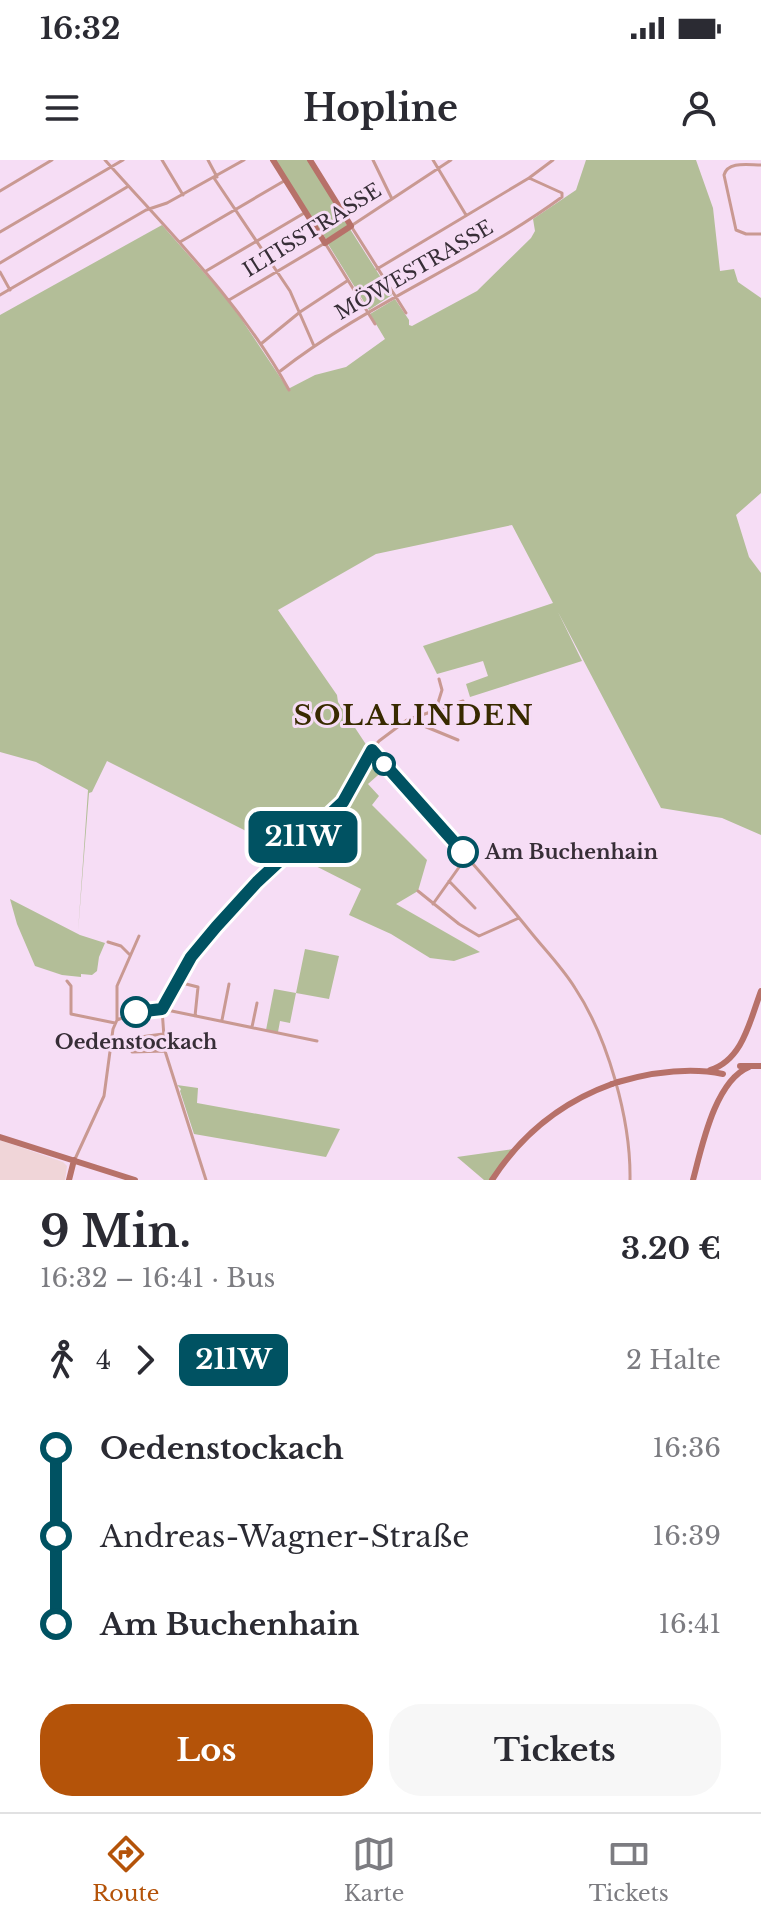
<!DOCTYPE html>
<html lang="de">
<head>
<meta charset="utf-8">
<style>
	body { margin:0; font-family:"Libre Baskerville",serif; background:#f7f7f7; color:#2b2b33; height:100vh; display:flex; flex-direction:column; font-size:30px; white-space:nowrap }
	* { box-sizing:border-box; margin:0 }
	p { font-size:26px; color:#7c7c81 }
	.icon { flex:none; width:44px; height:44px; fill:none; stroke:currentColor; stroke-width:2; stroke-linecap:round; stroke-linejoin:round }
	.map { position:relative; height:1020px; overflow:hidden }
	.sheet { display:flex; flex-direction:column; background:#fff; flex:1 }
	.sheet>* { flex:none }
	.badge { padding:0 16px; border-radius:12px; font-size:28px; line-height:52px }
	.map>.badge { position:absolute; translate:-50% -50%; box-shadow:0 0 0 4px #fff }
	.legs { display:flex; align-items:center; gap:12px; height:88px; padding:0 40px; font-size:26px }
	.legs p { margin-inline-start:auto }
	.head { display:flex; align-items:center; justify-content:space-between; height:136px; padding:0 40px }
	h1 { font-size:44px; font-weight:700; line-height:60px }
	.cta { display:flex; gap:16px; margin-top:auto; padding:16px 40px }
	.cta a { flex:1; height:92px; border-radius:32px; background:#b45309; color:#fff; font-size:32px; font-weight:700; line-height:92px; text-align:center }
	.cta a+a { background:#f7f7f7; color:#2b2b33 }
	ul { padding:0 40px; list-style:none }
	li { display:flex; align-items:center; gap:28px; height:88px; font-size:30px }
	li i { display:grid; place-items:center; width:12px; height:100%; margin:0 10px; background:currentColor }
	li i::after { content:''; width:20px; height:20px; margin:-10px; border:6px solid; border-radius:50%; background:#fff }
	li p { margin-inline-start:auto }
	li:first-child i { background:linear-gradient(#0000 50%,currentColor 0) }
	li:last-child i { background:linear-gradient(currentColor 50%,#0000 0) }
	.status { display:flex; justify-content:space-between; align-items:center; height:56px; padding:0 40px; background:#fff; direction:ltr }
	.status svg { height:22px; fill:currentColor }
	header { display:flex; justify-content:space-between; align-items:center; height:104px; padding:0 40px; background:#fff; font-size:36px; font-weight:700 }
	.dock { display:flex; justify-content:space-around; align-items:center; height:112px; border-top:2px solid #e1e1e2; background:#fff; font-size:22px; color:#7c7c81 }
	.dock a { display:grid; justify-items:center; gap:4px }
	.dock .on { color:#b45309 }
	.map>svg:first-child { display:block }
	.commercial { fill:#f0d5d8 }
	.green { fill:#b3be98 }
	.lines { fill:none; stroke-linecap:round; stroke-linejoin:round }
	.street { stroke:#c99992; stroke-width:3 }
	.secondary { stroke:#b77169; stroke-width:6 }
	.secondary-bridge { stroke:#b77169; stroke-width:6 }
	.line-1-casing { stroke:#fff; stroke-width:18 }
	.line-1 { stroke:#005262; stroke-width:12 }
	.stop-1-dot { fill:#fff; stroke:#005262; stroke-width:4 }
	.labels { text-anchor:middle; stroke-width:6; stroke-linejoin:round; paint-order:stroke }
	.street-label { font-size:20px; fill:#372e37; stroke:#f6ddf5 }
	.stop-label { font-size:20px; font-weight:bold; fill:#372e37; stroke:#f6ddf5; text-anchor:start }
	.district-label { font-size:28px; font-weight:bold; letter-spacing:2px; fill:#382a00; stroke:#f6ddf5 }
</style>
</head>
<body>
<div class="status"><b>16:32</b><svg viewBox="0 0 49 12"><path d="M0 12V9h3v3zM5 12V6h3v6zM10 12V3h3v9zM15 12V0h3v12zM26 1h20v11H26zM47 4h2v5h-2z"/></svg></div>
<header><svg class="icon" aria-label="menu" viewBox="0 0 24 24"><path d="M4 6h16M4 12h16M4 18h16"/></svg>Hopline<svg class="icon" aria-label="person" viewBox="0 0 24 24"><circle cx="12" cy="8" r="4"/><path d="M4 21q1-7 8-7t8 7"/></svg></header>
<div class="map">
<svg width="761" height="1020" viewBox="0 0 761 1020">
	<rect width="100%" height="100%" fill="#f6ddf5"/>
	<path class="commercial" d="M0,980L63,1002L67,1006L65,1020H0Z"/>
	<path class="green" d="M274,0H309L348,66L326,79Z
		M586,0H696L713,48L720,111L734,109L738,122L761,138V333L736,355L749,397L761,413V675L722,658L661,648L558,452L582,501L470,537L466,524L488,516L483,501L437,514L423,486L553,443L512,365L376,394L278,450L337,535L338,542L369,589L386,608L368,624L379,636L372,645L427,700L418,731L396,744L480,792L454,801L430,798L391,774L349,755L361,729L292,694C255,733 218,769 188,814L184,813L208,778L251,730L289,692L285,690C249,728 203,766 181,812L178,811L193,786L282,689L107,601L92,632L89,633L78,772L88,630L36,602L0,592V155L162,65L230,142L288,229L315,215L346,207L385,179L370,154L395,139L409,160V165L412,166L477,131L531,78L535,71L533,59L576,30Z
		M350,69L392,135L369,150L328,84Z
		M10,739L80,775L105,783L99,797L97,811L92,815L81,814V817L62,815L35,806L17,764Z
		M305,789L339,796L329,839L296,833L290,863L280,861L278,872L266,870L274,829L296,833Z
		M177,925L198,928L197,943L340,969L326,997L194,974L180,931L181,929Z
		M513,989L490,1020H484L457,997Z"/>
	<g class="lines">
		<path class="street" d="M105,0C171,74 241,143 289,230
			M162,0L183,35
			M208,0L217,17
			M373,0L392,39
			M433,0L466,55
			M761,5C748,5 728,1 724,15L736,70L746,74H761
			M214,18L290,131L314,186
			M0,31L52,0
			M0,72L123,0
			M180,82L284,21
			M0,103L127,27
			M377,109L529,18L553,0
			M206,111L306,52
			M0,112L10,130
			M0,135L146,50L167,43L244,0
			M229,140L325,83L375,164
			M406,153L351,66L451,0
			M262,183L300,152L347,121
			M279,212C367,143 472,103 562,37V33L529,18
			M436,549L442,530L439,519
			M416,557L424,566L458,580
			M372,590C424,650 479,708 529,770C544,789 562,807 575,828C608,878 631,960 630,1020
			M449,721L475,748
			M418,731L459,764L479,776L519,758
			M433,744L467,696
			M108,782L121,786L129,794
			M67,821L71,826V854L115,863
			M178,822L198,827L195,856
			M162,849L185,807L216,767L257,722L343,642L365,598L379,581L407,560L463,541
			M162,849L165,891L206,1020
			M117,860V826L139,776
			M222,860L229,824
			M252,867L257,843
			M125,879L163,874
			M132,892L165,891
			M75,999L104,936L113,869L117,860L137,852L162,849L317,881"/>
		<path class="secondary" d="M273,0L325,83L351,66L310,0
			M740,906H761
			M710,910C743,900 750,860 761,831
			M618,922C650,913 689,907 723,914
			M0,977L135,1020
			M69,1020L74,1000
			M492,1020C521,975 562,942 612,924
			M693,1020C702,986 715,921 749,907"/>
		<path class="secondary-bridge" d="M612,924L618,922"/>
	</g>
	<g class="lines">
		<defs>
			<path id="line-1" d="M136,852L162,849L191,797L216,767L257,722L343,642L372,590L463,692"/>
		</defs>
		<use href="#line-1" class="line-1-casing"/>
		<use href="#line-1" class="line-1"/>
	</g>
	<g class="stop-1-dot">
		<circle cx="384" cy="604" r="10"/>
		<circle cx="463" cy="692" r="14"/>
		<circle cx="136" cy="852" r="14"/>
	</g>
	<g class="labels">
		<g class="street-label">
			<text transform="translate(312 70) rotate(-32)" y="7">ILTISSTRASSE</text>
			<text transform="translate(414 110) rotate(-30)" y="7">MÖWESTRASSE</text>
		</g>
		<g class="stop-label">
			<text x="485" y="699">Am Buchenhain</text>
			<text x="136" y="889" text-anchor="middle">Oedenstockach</text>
		</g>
		<g class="district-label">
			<text x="414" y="565">SOLALINDEN</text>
		</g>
	</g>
</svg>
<b class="badge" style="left:303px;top:677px;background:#005262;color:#fff">211W</b>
</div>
<section class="sheet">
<div class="head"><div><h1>9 Min.</h1><p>16:32 – 16:41 · Bus</p></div><b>3.20 €</b></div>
<div class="legs"><svg class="icon" aria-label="walk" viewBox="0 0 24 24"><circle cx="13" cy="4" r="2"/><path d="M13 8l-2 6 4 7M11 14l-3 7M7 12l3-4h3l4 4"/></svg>4<svg class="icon" aria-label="forward" viewBox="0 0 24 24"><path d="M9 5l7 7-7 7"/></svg><b class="badge" style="background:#005262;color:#fff">211W</b><p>2 Halte</p></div>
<ul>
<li><i style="color:#005262"></i><b>Oedenstockach</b><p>16:36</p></li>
<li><i style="color:#005262"></i><span>Andreas-Wagner-Straße</span><p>16:39</p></li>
<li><i style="color:#005262"></i><b>Am Buchenhain</b><p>16:41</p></li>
</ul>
<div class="cta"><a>Los</a><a>Tickets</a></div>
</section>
<nav class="dock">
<a class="on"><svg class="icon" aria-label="directions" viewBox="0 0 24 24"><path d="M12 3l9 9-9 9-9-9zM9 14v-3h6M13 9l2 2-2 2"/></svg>Route</a>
<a><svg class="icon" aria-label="map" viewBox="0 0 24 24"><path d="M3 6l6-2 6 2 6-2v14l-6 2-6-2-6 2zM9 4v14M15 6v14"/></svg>Karte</a>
<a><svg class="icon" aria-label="tickets" viewBox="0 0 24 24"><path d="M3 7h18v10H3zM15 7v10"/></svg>Tickets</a>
</nav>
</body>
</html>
